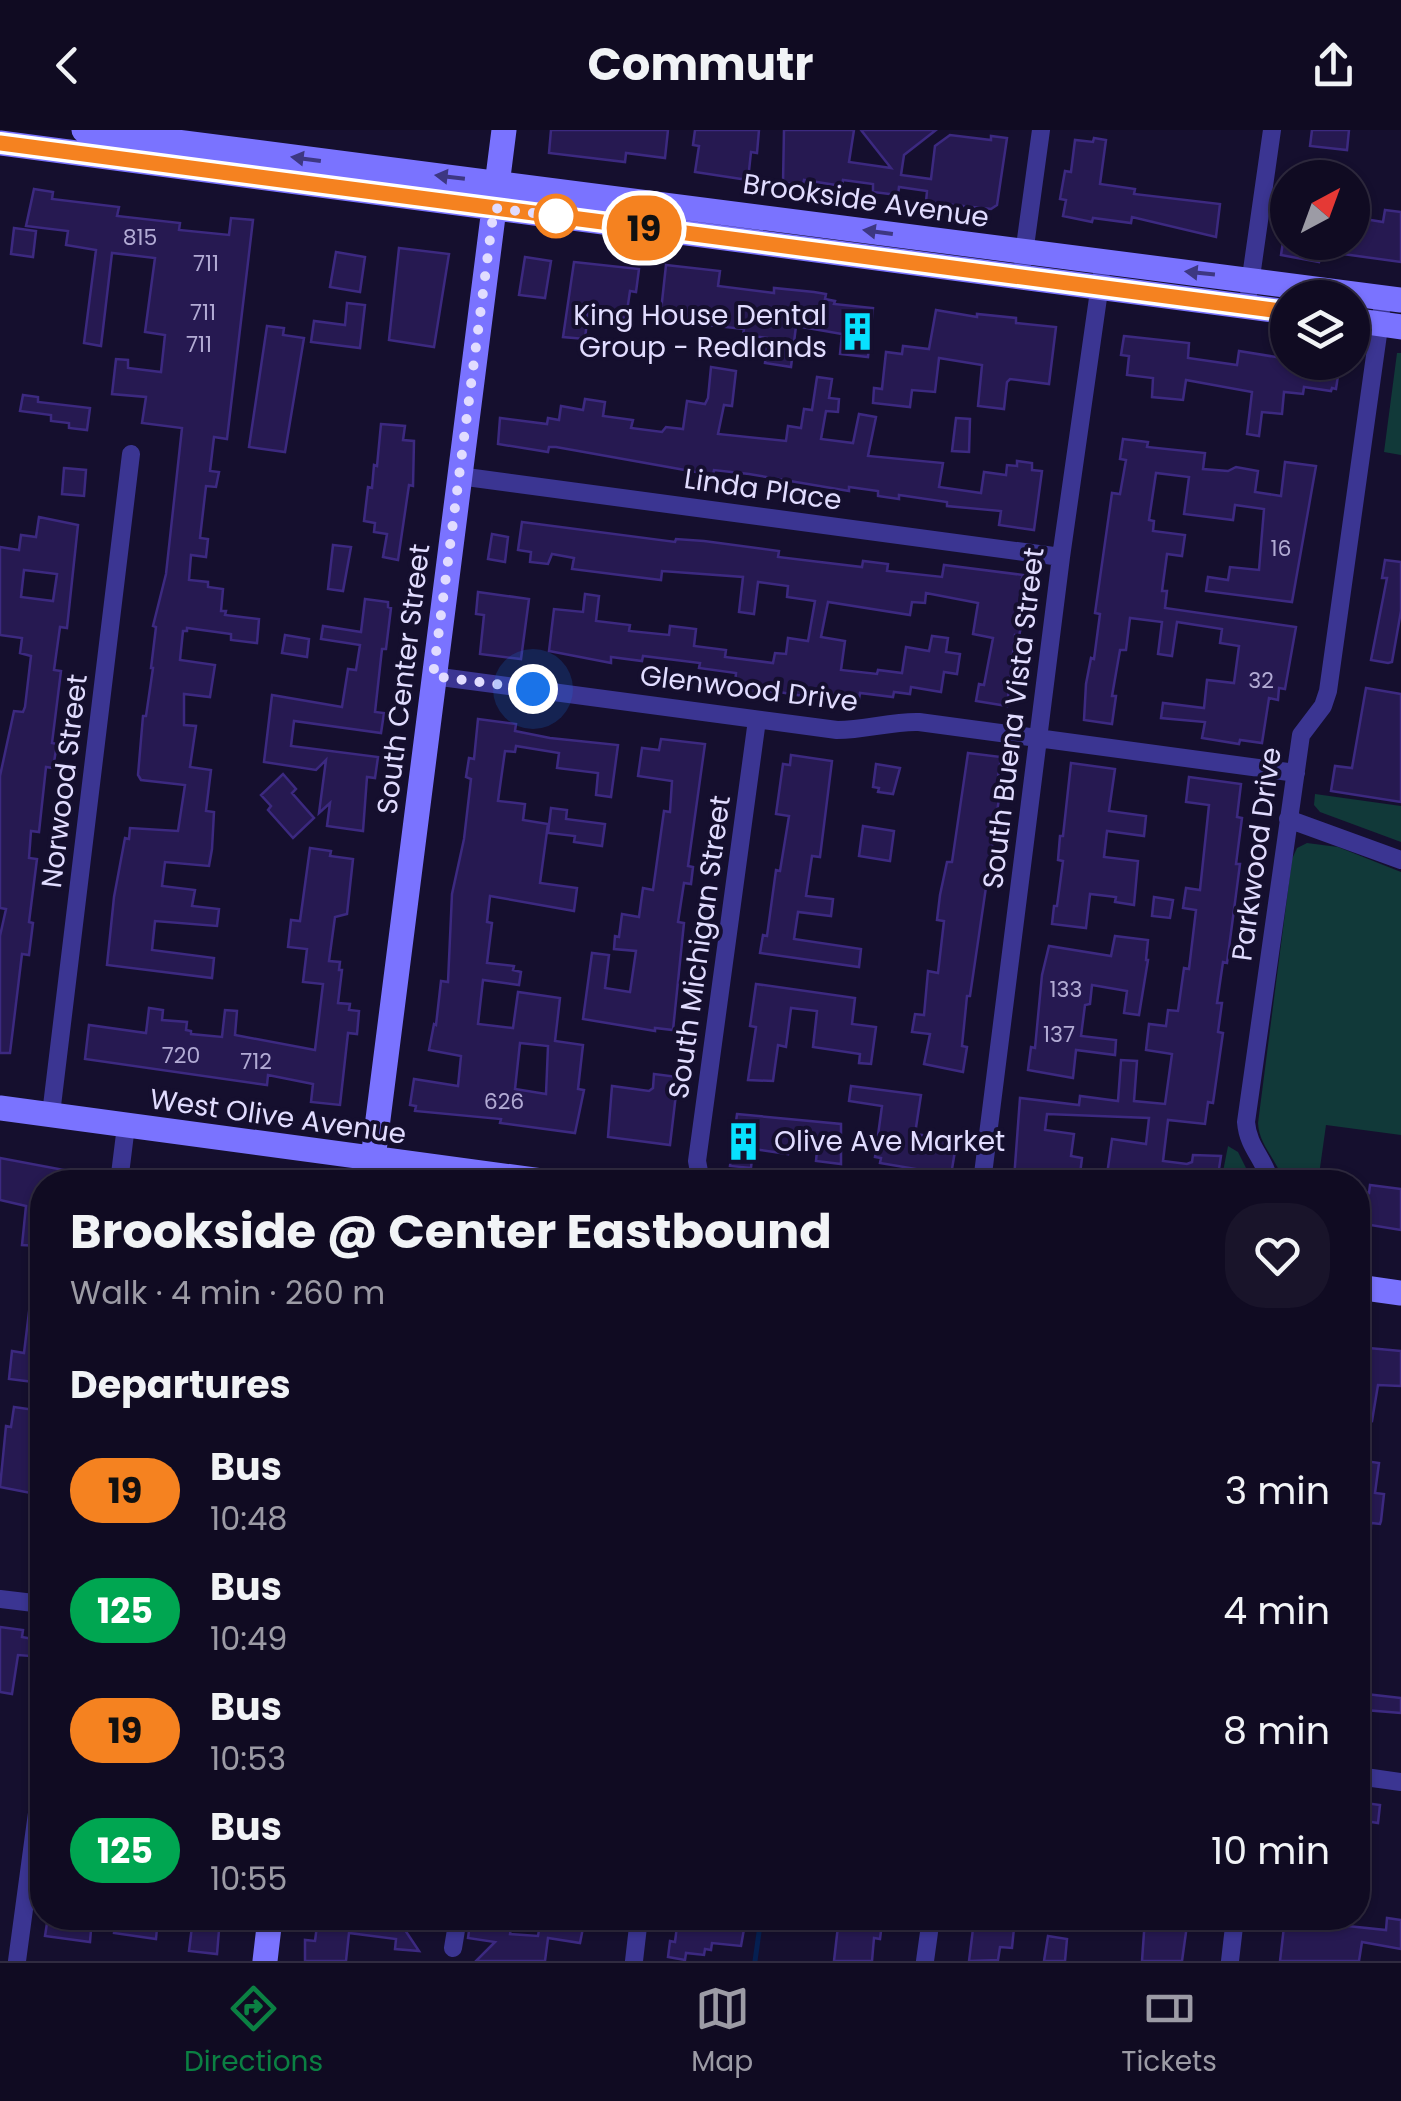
<!DOCTYPE html>
<html lang="en">
<head>
<meta charset="utf-8">
<style>
	body { margin:0; font-family:Poppins,sans-serif; background:#19142a; color:#f1f3f6; height:100vh; display:flex; flex-direction:column; font-size:38px; white-space:nowrap }
	* { box-sizing:border-box; margin:0 }
	p { font-size:32px; color:#9c9ba5 }
	.icon { flex:none; width:55px; height:55px; fill:none; stroke:currentColor; stroke-width:2; stroke-linecap:round; stroke-linejoin:round }
	.map { position:relative; flex:1; overflow:hidden }
	.panel { position:absolute; left:30px; top:1040px; width:1340px; height:760px; display:flex; flex-direction:column; background:#100b22; border-radius:40px; box-shadow:0 2px 8px #0004,0 0 0 2px #302b40 }
	.panel>* { flex:none }
	.badge { padding:0 20px; border-radius:32px; font-size:35px; line-height:65px }
	.needle { width:65px; rotate:41deg }
	.tools { position:absolute; left:1270px; top:30px; display:grid; gap:20px }
	.tools a { display:grid; place-items:center; width:100px; height:100px; border-radius:50%; background:#100b22; box-shadow:0 2px 8px #0004,0 0 0 2px #302b40; font-size:50px }
	.you { position:absolute; width:50px; height:50px; margin:-25px; border:8px solid #fff; border-radius:50%; background:#1a73e8; box-shadow:0 0 0 15px #1a73e833 }
	.map>.badge { position:absolute; translate:-50% -50%; box-shadow:0 0 0 5px #fff }
	h2 { padding:0 40px; font-size:38px; line-height:90px }
	.round { display:grid; place-items:center; flex:none; width:105px; height:105px; border-radius:40px; background:#19142a }
	.headline { display:flex; align-items:center; justify-content:space-between; height:170px; padding:0 40px }
	h1 { font-size:48px; font-weight:700; line-height:75px }
	ul { padding:0; list-style:none }
	li { display:flex; align-items:center; gap:30px; height:120px; padding:0 40px }
	li div { flex:1 }
	li b { display:block; font-size:38px }
	li em { font-style:normal }
	li .badge { min-width:110px; font-weight:700; text-align:center }
	header { display:flex; justify-content:space-between; align-items:center; height:130px; padding:0 40px; background:#100b22; font-size:45px; font-weight:700 }
	.dock { display:flex; justify-content:space-around; align-items:center; height:140px; border-top:2px solid #302b40; background:#100b22; font-size:28px; color:#9c9ba5 }
	.dock a { display:grid; justify-items:center; gap:5px }
	.dock .selected { color:#0b8043 }
	.map>svg:first-child { display:block }
	.green { fill:#113939 }
	.lines { fill:none; stroke-linecap:round; stroke-linejoin:round }
	.stream { stroke:#051f51; stroke-width:5 }
	.building { fill:#261951; stroke:#3c2980; stroke-width:2.5; fill-rule:evenodd }
	.street { stroke:#3b3592; stroke-width:18 }
	.secondary { stroke:#7a73ff; stroke-width:25 }
	.oneway { fill:#3d3782 }
	.line-casing { stroke:#fff; stroke-width:22 }
	.line { stroke:#f58220; stroke-width:15 }
	.walk { stroke:#e1dcff; stroke-width:10; stroke-dasharray:0 18 }
	.stop-dot { fill:#fff; stroke:#f58220; stroke-width:5 }
	.labels { text-anchor:middle; stroke-width:8; stroke-linejoin:round; paint-order:stroke }
	.number-label { font-size:22px; fill:#b2abd4 }
	.street-label { font-size:28px; fill:#e1dcff; stroke:#150f2e }
	.poi-label { font-size:28px; fill:#e1dcff; stroke:#150f2e; text-anchor:end }
</style>
</head>
<body>
<header><svg class="icon" aria-label="back" viewBox="0 0 24 24"><path d="M15 5l-7 7 7 7"/></svg>Commutr<svg class="icon" aria-label="share" viewBox="0 0 24 24"><path d="M12 15V3M7 8l5-5 5 5M5 13v7h14v-7"/></svg></header>
<div class="map">
<svg width="1401" height="1831" viewBox="0 0 1401 1831">
	<rect width="100%" height="100%" fill="#150f2e"/>
	<path class="green" d="M1397,223H1401V325L1384,322Z
		M1315,664L1401,676V712L1320,682L1314,675Z
		M1307,713L1338,717L1401,742V1005L1326,995L1318,1052H1283C1278,1030 1259,1016 1258,993L1292,729L1297,718Z
		M1228,1016L1238,1022L1253,1052H1221Z"/>
	<g class="lines">
		<path class="stream" d="M755,1831L761,1788"/>
	</g>
	<path class="building" d="M551,0H668L665,28L626,23L625,32L549,23Z
		M695,0H759L757,23L751,22L748,50L695,42L699,16L693,15Z
		M784,0H854L849,32L891,38L861,0H936L904,25L901,45L931,49L935,16L950,5L991,10V6L1007,8L997,75L991,79L926,72L927,61L899,57L898,65L873,62V54L843,50L842,56L804,50L803,55L783,53Z
		M1312,0H1349L1347,20L1310,16Z
		M1094,8L1106,10L1100,54L1135,59L1134,64L1220,74L1216,107L1132,87L1131,93L1093,88L1092,92L1063,86L1066,70L1060,69L1065,41L1071,42L1075,10L1093,12Z
		M34,59L53,62L52,69L119,77L117,86L180,93L179,100L229,105L231,88L253,90L227,309L214,307L210,341L219,342L216,357L206,356L200,408L208,409L206,427L191,425L189,450L208,452V457L223,459L221,481H226L225,485L259,489L257,513L231,510V504L187,498V501H183L180,530L215,535L210,567L184,564V595L196,596L190,637L211,640L206,681L214,682L212,719L209,736L165,732L162,756L195,760L192,776L219,779L217,796L155,791L152,820L214,828L212,848L107,835L114,767L125,708L129,709L130,698L178,701L185,655L141,650L138,645L143,586H146L153,538H151L156,497L153,496L166,444L182,298L142,293L146,267L112,264L116,229L128,230V238L161,242L165,205L145,202L155,128L112,123L101,216L84,213L96,120L66,115L68,101L26,96Z
		M1385,80L1401,82V132L1321,121L1319,132L1281,125L1283,112H1352V87L1383,92Z
		M14,98L36,101L33,127L11,124Z
		M399,118L449,124L434,217L389,210Z
		M336,122L365,127L360,162L330,157Z
		M525,127L551,131L545,168L519,165Z
		M574,132L639,139L636,162L630,161L626,188L588,182L585,209L563,207Z
		M666,135L720,141L718,156L774,163V158L814,162L826,164L825,169L835,171L834,174L873,178L868,227L840,224L842,204L796,196L791,237L765,233L768,208L743,205L744,199L660,190Z
		M347,173L365,175L360,218L311,212L314,191L345,195Z
		M936,180L977,187V184L1016,188V193L1056,197L1049,254L1010,249L1007,252L1004,279L978,276L982,235L939,228L935,262L912,260L910,277L873,273L874,258L882,259L886,222L902,224L903,216L929,219Z
		M267,196L284,198L283,205L304,208L285,322L249,317Z
		M1124,206L1189,213L1188,228L1237,235L1239,221L1288,229V232L1333,235L1339,239L1336,259L1332,258L1331,261L1304,257L1303,264L1284,262L1282,284L1262,282L1259,306L1247,304L1252,262L1186,250L1183,270L1152,267L1153,248L1127,245L1129,226L1121,225Z
		M711,237L736,241L732,276L724,275L718,304L786,311L788,296L801,298L804,279L812,280L817,247L832,249L829,268L839,269L838,282L826,281L821,309L853,313L859,284L876,287L868,326L943,333L939,357L981,363L984,342L1006,345L1007,335L1017,336V331L1032,333V340L1042,341L1034,400L999,395L1001,381L947,376V372L899,365V369L878,366V361L849,357V361L749,344L714,340L713,345L556,317H549L548,322L498,314L500,288L547,294L548,288L559,290L561,276L583,280L585,269L605,272L603,286L633,290L631,298L662,302L666,297L683,299L687,271L705,274L708,268Z
		M23,265L38,267V272L90,278L87,300L69,298V293L51,291V285L20,281Z
		M956,288L970,289L969,322L952,321Z
		M381,294L405,296L403,310L414,311L413,356L409,355L398,430L383,427L387,404L374,402L375,393L364,391L368,357L372,358L374,335L377,336Z
		M1123,309L1148,312L1147,317L1205,323L1203,339L1228,341L1236,337L1258,341L1255,362L1281,366L1285,332L1316,336L1292,472L1206,461L1208,447L1228,450L1230,437L1259,440L1264,379L1235,375L1233,390L1184,384L1189,347L1156,343L1149,390L1154,391L1153,401L1185,405L1182,426L1167,424L1162,461H1167L1165,478L1296,497L1285,559L1279,558L1278,570L1269,568L1262,613L1240,610L1239,614L1202,608L1205,592L1161,588L1163,573L1204,578L1207,550L1234,553L1239,516L1220,513L1222,499L1177,492L1172,526L1158,524L1162,492L1130,488L1126,520H1120L1112,566H1116L1112,594L1084,590L1086,554L1091,528L1094,529L1100,484L1095,483L1112,363L1120,364L1126,330L1120,329Z
		M64,338L86,340L84,366L62,364Z
		M39,387L78,395L67,498L60,497L54,540L61,541L52,613L57,614L53,638L46,637L39,702L31,701L29,728L37,729L29,792L33,793L29,825L22,824L10,923H0V806L6,779L0,778V646L14,581L23,582L25,577L31,526L20,523L22,508L0,505V417L19,420L21,405L36,407ZM24,440L57,444L53,471L21,467Z
		M522,392L675,412L676,409L704,411L779,421L778,427L862,437L863,431L888,434L887,441L942,447L944,435L1023,445L1022,448L1029,449L1026,475L1019,506L1015,505L1007,576L976,571L979,554L984,555L993,508L973,504L978,473L926,463L925,473L912,472L910,485L828,472L821,507L845,511L841,540L877,544L878,540L902,543L906,517L929,521L932,506L948,508L946,522L960,524L957,544L944,542L941,562L911,557L910,564L894,562L893,567L860,563L858,575L779,562L763,561L762,566L745,564L746,555L735,553L736,543L699,538L700,533L643,526L642,531L611,527V533L549,521L554,479L583,482L585,464L599,466L596,491L630,495L629,501L669,505L670,496L696,499L694,516L726,520L725,527L773,533L775,523L786,524L788,508L808,511L815,471L787,467L788,456L758,452L754,484L739,482L743,447L662,441L661,450L628,446L572,439L574,428L552,424L548,434L530,432L531,422L518,420Z
		M492,404L508,407L505,432L488,429Z
		M333,415L351,417L343,461L328,459Z
		M1385,430L1401,432V481L1392,532L1388,533L1371,530L1387,448H1382Z
		M478,462L529,469L521,529L480,524L484,485L476,484Z
		M365,469L388,472V477L391,478L386,519H382L375,582L384,583L381,603L294,591L291,616L378,627L375,648L367,647L363,701L327,696L330,673L319,683L326,630L316,640L264,632L272,565L342,577L348,539L356,540L360,515L321,509L323,496L361,502Z
		M285,505L309,509L307,527L282,523Z
		M1366,558L1401,564V672L1331,661L1335,636L1352,638Z
		M478,589L516,594L515,601L550,608L618,615L611,667L596,665L598,643L557,638L559,623L516,616L515,622L505,621L498,671L525,674L523,690L548,694L540,753L577,758L574,781L490,766L487,792L492,793L487,833L514,836L513,840L521,842L519,855L483,850L478,894L513,898L518,862L560,868L555,911L583,915L578,959L584,960L575,1003L500,993L501,989L415,981L416,976L410,975L414,949L458,956L461,926L429,920L434,894L436,895L441,851L448,852L452,764L464,709L471,649L466,647L469,628L474,629ZM520,913L548,916L546,964L515,959Z
		M661,609L705,614L688,736L693,737L691,754L684,753L678,792L684,793L673,900L655,898V901L583,889L592,823L609,825L605,858L630,862L636,821L614,819L615,806L619,807L622,784L639,787L643,758L653,760L664,681L670,682L672,651L638,646L642,618L659,620Z
		M968,623L1001,627L996,661L1000,662L970,866H967L962,916L967,917L963,942L924,934L930,904L912,902L915,884L924,885L928,841L938,843L944,791L937,790L940,765L947,732H952Z
		M791,625L832,631L820,727L812,726L806,766L833,769L831,786L798,782L794,809L861,819L859,837L760,823L763,805L767,806L776,740L780,741L789,686L776,684L783,634L790,635Z
		M1071,633L1115,639L1109,681L1146,686L1144,706L1107,701L1104,727L1138,731L1134,775L1115,772L1116,767L1090,764L1086,798L1052,794L1054,776H1057L1063,731L1058,730L1060,706H1063Z
		M876,634L900,638L893,664L878,662L879,658L873,657Z
		M283,644L296,659L292,663L314,688L293,708L268,680L271,676L261,665Z
		M1189,647L1241,654L1237,687L1242,688L1236,734H1240L1227,833L1223,832L1217,873H1222L1218,902L1223,903L1213,973L1208,972L1205,994L1168,990L1163,1031L1187,1034L1192,1032L1193,1025L1221,1026L1217,1052H1106L1112,1009L1146,1014L1149,988L1047,984L1045,1000L1074,1004L1071,1026L1082,1028L1079,1052L1014,1049L1020,968L1079,975L1080,966L1118,971L1121,930L1137,931L1134,971L1165,974L1172,924L1146,920L1149,894L1166,896L1168,880L1178,881L1184,838L1189,839L1196,780L1183,778L1186,758L1200,760L1209,675L1186,672Z
		M551,678L567,680L566,689L605,694L602,716L574,712L575,706L548,703Z
		M863,696L894,701L890,731L859,726Z
		M310,718L331,721L330,726L353,729L347,784L335,787L329,831L340,832L339,840H342L338,873L350,874L349,880L359,881L357,904L348,903L340,975L311,972L313,954L268,945L267,955L85,929L89,895L146,903L149,878L163,880L162,890L187,892L186,900L191,901V904L222,907L225,880L237,881L235,905L315,920L323,854L303,852L307,819L288,817L291,790L300,791Z
		M1154,767L1173,770L1170,788L1152,786Z
		M1115,806L1148,810L1146,830H1148L1139,885L1124,883L1127,861L1092,855L1090,874L1085,875L1081,906L1116,910L1115,925L1076,920L1073,948L1028,940L1031,917L1035,918L1042,845L1049,816L1111,826Z
		M756,854L855,868L852,894L876,897L871,934L859,933L860,924L813,917L817,881L791,878L786,917L778,915L773,951L748,950L756,897L750,896Z
		M654,944L678,947L670,1015L608,1007L612,956L649,961L653,958Z
		M851,956L921,965L915,1004L951,1009L949,1020L955,1021L951,1045L880,1033L881,1028L875,1027L882,976L849,971Z
		M737,984L841,994V1034L816,1031L817,1021L789,1017L788,1024L753,1019L751,1038L730,1036Z
		M0,1028L85,1044L84,1052H42L39,1116L22,1115L26,1076L0,1070Z
		M1370,1055L1401,1059V1100L1358,1093V1061L1369,1063Z
		M34,1141H42V1253L9,1249L12,1221L24,1223Z
		M1358,1217L1401,1221V1256L1378,1255L1372,1291L1358,1289Z
		M14,1277L42,1281L36,1364L0,1357L6,1296L11,1297Z
		M1358,1330L1379,1333L1375,1363L1384,1364L1381,1391L1380,1394L1371,1393L1370,1426L1358,1424Z
		M0,1497L23,1500L22,1507L33,1509L30,1526L18,1525L12,1564L0,1562Z
		M1366,1564L1401,1568V1583L1365,1580Z
		M1358,1672L1380,1675L1378,1693L1358,1690Z
		M57,1788H92L90,1812L45,1806L47,1793L56,1794Z
		M116,1788H158L156,1809L114,1803Z
		M193,1788H220L217,1824L189,1821Z
		M318,1788H386L385,1794L398,1796L399,1791L419,1821L395,1819L396,1809L349,1803L346,1831H305V1810L315,1811Z
		M482,1788L512,1793L510,1804L538,1806L541,1788H585L580,1813L548,1808L545,1831H476L495,1812L468,1808L470,1793L477,1794V1789Z
		M678,1788H746L741,1816L712,1813L711,1820L705,1819L704,1825L686,1823L685,1830L668,1827L670,1811L675,1812Z
		M848,1788H876L875,1792L882,1793L880,1809L874,1808L872,1831H834L838,1796L847,1797Z
		M980,1788H1015L1012,1818L1000,1817L998,1830L969,1831L973,1799L980,1793Z
		M1145,1788H1188L1182,1831H1142Z
		M1285,1788H1320L1319,1793L1386,1800L1387,1788L1401,1790V1819L1362,1812L1359,1831H1280Z
		M1048,1806L1067,1809L1065,1831H1044Z"/>
	<g class="lines">
		<path class="street" d="M1023,131L1041,0
			M1249,161L1272,0
			M459,346L1061,427
			M433,546L837,600C866,600 892,591 919,592L1296,643
			M1288,689L1401,730
			M51,984L131,324
			M119,1052L126,996
			M701,1052L697,1031L757,590
			M982,1052L1061,427L1101,147
			M1270,1052C1265,1029 1248,1018 1246,992L1301,605L1323,576L1328,561L1381,183
			M0,1469L42,1474
			M1358,1646L1401,1652
			M453,1818L458,1788
			M17,1831L42,1646
			M634,1831L639,1788
			M925,1831L931,1788
			M1230,1831L1235,1788"/>
		<path class="secondary" d="M84,0L1401,170
			M0,13L1288,182
			M1352,190L1401,197
			M0,978L549,1052
			M370,1052L504,0
			M1358,1157L1401,1163
			M265,1831L270,1788"/>
	</g>
	<defs><path id="oneway-solid" d="M-6-.8H1V-3.2L6.5 0L1 3.2V.8H-6Z" transform="scale(2.5)"/></defs>
	<g class="oneway">
		<use href="#oneway-solid" transform="translate(306 29) rotate(-172)"/>
		<use href="#oneway-solid" transform="translate(450 47) rotate(-173)"/>
		<use href="#oneway-solid" transform="translate(878 102) rotate(-172)"/>
		<use href="#oneway-solid" transform="translate(1200 143) rotate(-174)"/>
	</g>
	<g class="lines">
		<defs>
			<path id="line" d="M0,13L1288,182"/>
		</defs>
		<use href="#line" class="line-casing"/>
		<use href="#line" class="line"/>
		<path class="walk" d="M533,559L433,546L494,78L556,86"/>
	</g>
	<defs>
		<symbol id="building-bare" viewBox="-9 -9 18 18"><path d="M-4-6H4V6H1V3H-1V6H-4ZM-2.5-4.3h1.7v1.8h-1.7ZM.8-4.3h1.7v1.8H.8ZM-2.5-1h1.7V.8h-1.7ZM.8-1h1.7V.8H.8Z" fill="#08e1ff" stroke="#150f2e" stroke-width="2.5" paint-order="stroke"/></symbol>
	</defs>
	<g fill-rule="evenodd">
		<use href="#building-bare" x="830" y="174" width="55" height="55"/>
		<use href="#building-bare" x="716" y="984" width="55" height="55"/>
	</g>
	<circle class="stop-dot" cx="556" cy="86" r="20"/>
	<g class="labels">
		<g class="number-label">
			<text x="140" y="115">815</text>
			<text x="206" y="141">711</text>
			<text x="203" y="190">711</text>
			<text x="199" y="222">711</text>
			<text x="1281" y="426">16</text>
			<text x="1261" y="558">32</text>
			<text x="1066" y="867">133</text>
			<text x="1059" y="912">137</text>
			<text x="181" y="933">720</text>
			<text x="256" y="939">712</text>
			<text x="504" y="979">626</text>
		</g>
		<g class="street-label">
			<text transform="translate(866 70) rotate(8)" y="10">Brookside Avenue</text>
			<text transform="translate(763 359) rotate(8)" y="10">Linda Place</text>
			<text transform="translate(403 549) rotate(-83)" y="10">South Center Street</text>
			<text transform="translate(749 558) rotate(7)" y="10">Glenwood Drive</text>
			<text transform="translate(1013 588) rotate(-83)" y="10">South Buena Vista Street</text>
			<text transform="translate(64 651) rotate(-83)" y="10">Norwood Street</text>
			<text transform="translate(1256 724) rotate(-82)" y="10">Parkwood Drive</text>
			<text transform="translate(699 817) rotate(-82)" y="10">South Michigan Street</text>
			<text transform="translate(278 986) rotate(8)" y="10">West Olive Avenue</text>
		</g>
		<g class="poi-label">
			<text x="827" y="195">King House Dental<tspan x="827" dy="32">Group - Redlands</tspan></text>
			<text x="774" y="1021" text-anchor="start">Olive Ave Market</text>
		</g>
	</g>
</svg>
<div class="tools">
<a><svg class="needle" viewBox="-14 -14 28 28"><path d="M0-13l5 13h-10z" fill="#e53935"/><path d="M0 13l5-13h-10z" fill="#9c9ba5"/></svg></a>
<a><svg class="icon" aria-label="layers" viewBox="0 0 24 24"><path d="M12 4l9 5-9 5-9-5zM3 14l9 5 9-5"/></svg></a>
</div>
<div class="you" style="left:533px;top:559px"></div>
<b class="badge" style="left:644px;top:98px;background:#f58220;color:#111">19</b>
<section class="panel">
<div class="headline"><div><h1>Brookside @ Center Eastbound</h1><p>Walk · 4 min · 260 m</p></div><a class="round"><svg class="icon" aria-label="heart" viewBox="0 0 24 24"><path d="M12 20l-8-8c-3-5 5-10 8-4 3-6 11-1 8 4z"/></svg></a></div>
<h2>Departures</h2>
<ul>
<li><span class="badge" style="background:#f58220;color:#111">19</span><div><b>Bus</b><p>10:48</p></div><em>3 min</em></li>
<li><span class="badge" style="background:#00a651;color:#fff">125</span><div><b>Bus</b><p>10:49</p></div><em>4 min</em></li>
<li><span class="badge" style="background:#f58220;color:#111">19</span><div><b>Bus</b><p>10:53</p></div><em>8 min</em></li>
<li><span class="badge" style="background:#00a651;color:#fff">125</span><div><b>Bus</b><p>10:55</p></div><em>10 min</em></li>
</ul>
</section>
</div>
<nav class="dock">
<a class="selected"><svg class="icon" aria-label="directions" viewBox="0 0 24 24"><path d="M12 3l9 9-9 9-9-9zM9 14v-3h6M13 9l2 2-2 2"/></svg>Directions</a>
<a><svg class="icon" aria-label="map" viewBox="0 0 24 24"><path d="M3 6l6-2 6 2 6-2v14l-6 2-6-2-6 2zM9 4v14M15 6v14"/></svg>Map</a>
<a><svg class="icon" aria-label="tickets" viewBox="0 0 24 24"><path d="M3 7h18v10H3zM15 7v10"/></svg>Tickets</a>
</nav>
</body>
</html>
